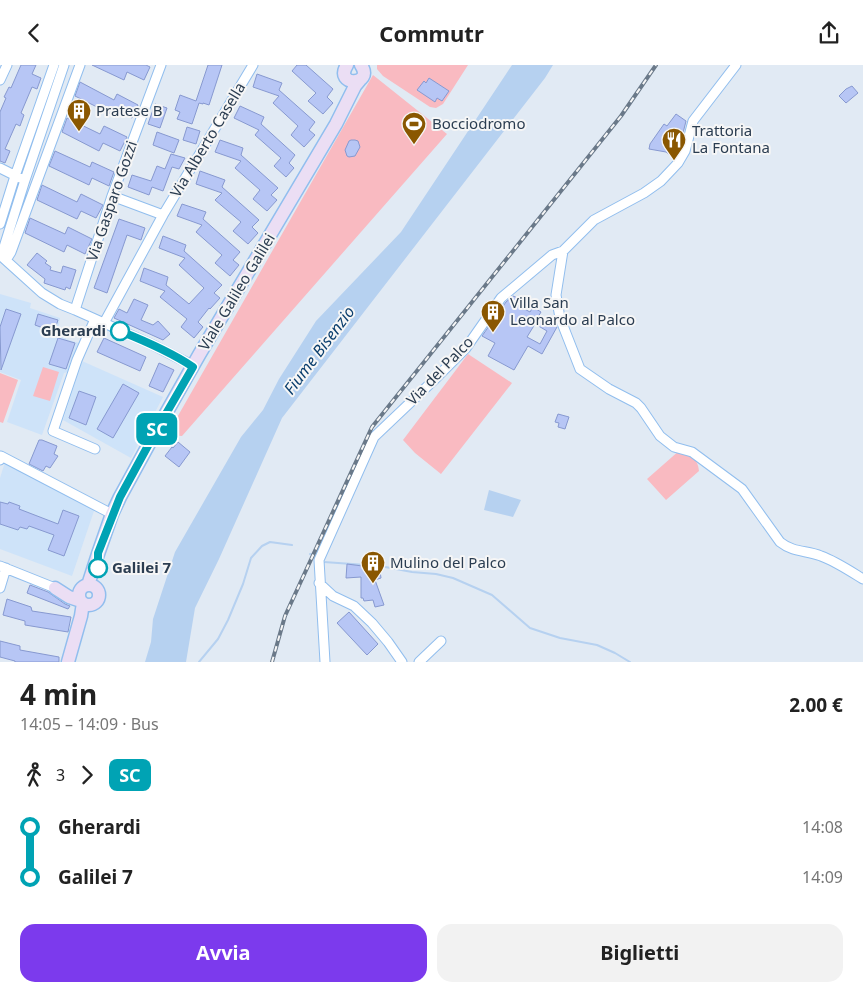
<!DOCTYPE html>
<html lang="it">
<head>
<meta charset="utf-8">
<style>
	body { margin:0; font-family:"Noto Sans",sans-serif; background:#f2f2f2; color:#222; height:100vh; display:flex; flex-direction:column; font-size:19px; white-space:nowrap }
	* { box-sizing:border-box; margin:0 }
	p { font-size:16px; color:#767676 }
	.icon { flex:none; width:28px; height:28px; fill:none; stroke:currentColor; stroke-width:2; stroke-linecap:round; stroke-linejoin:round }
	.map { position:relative; height:597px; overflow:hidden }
	.drawer { display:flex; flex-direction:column; background:#fff; flex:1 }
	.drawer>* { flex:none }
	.badge { padding:0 10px; border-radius:8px; font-size:18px; line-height:32px }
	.map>.badge { position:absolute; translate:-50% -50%; box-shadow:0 0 0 2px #fff }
	.legs { display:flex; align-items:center; gap:8px; height:55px; padding:0 20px; font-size:16px }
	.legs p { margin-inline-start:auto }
	.head { display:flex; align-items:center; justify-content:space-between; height:85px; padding:0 20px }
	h1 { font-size:28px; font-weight:700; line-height:38px }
	.primary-button { display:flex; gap:10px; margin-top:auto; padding:10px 20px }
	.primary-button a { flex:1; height:58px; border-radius:15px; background:#7c3aed; color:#fff; font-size:20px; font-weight:700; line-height:58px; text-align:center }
	.primary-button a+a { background:#f2f2f2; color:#222 }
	ul { padding:0 20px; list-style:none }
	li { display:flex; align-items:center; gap:18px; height:50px; font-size:19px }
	li i { display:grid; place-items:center; width:8px; height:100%; margin:0 6px; background:currentColor }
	li i::after { content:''; width:12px; height:12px; margin:-6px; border:4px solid; border-radius:50%; background:#fff }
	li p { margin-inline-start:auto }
	li:first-child i { background:linear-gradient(#0000 50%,currentColor 0) }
	li:last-child i { background:linear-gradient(currentColor 50%,#0000 0) }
	header { display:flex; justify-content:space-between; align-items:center; height:65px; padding:0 20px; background:#fff; font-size:22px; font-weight:700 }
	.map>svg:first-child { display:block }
	.built { fill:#cee3f9 }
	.green { fill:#f9bac1 }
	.water { fill:#b6d1f0 }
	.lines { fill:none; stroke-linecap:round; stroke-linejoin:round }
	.stream { stroke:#b6d1f0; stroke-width:2 }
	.building { fill:#b7c6f5; stroke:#8799d0; fill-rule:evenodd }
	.street-casing { stroke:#91beee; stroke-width:11 }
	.secondary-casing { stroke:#91beee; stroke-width:15 }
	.street { stroke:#fff; stroke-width:9 }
	.secondary { stroke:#ebdef4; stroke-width:12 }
	.rail-casing { stroke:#6a7989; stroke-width:4 }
	.rail { stroke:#f6f6f6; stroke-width:2; stroke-dasharray:5.5; stroke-linecap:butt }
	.line-1-casing { stroke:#fff; stroke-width:11 }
	.line-1 { stroke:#00a3b4; stroke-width:8 }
	.stop-1-dot { fill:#fff; stroke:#00a3b4; stroke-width:2.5 }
	.labels { text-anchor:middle; stroke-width:4; stroke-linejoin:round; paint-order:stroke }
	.poi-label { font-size:15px; fill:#2b3d51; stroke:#f6f6f6; text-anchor:start }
	.street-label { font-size:15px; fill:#2b3d51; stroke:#f6f6f6 }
	.stop-label { font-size:15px; font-weight:bold; fill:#2b3d51; stroke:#f6f6f6; text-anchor:end }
	.water-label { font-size:16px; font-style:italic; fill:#0b3f6e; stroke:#f6f6f6 }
</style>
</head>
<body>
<header><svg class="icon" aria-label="back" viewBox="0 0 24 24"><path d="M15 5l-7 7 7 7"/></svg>Commutr<svg class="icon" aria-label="share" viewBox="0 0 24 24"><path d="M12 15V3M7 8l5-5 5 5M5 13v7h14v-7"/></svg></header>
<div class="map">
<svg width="863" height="597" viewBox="0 0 863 597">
	<rect width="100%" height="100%" fill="#e1eaf4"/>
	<path class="built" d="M0,229L31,238L30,243L60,253L58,266L66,270V274L79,278L68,307L64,308L42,370L7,357L21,315L0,307Z
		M82,296L163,332L131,393L63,355Z
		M5,397L95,443L72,511L0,484V413Z"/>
	<path class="green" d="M377,0H468L443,39L436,43L430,42L383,11L377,4Z
		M373,10L447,69L182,371L167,370Z
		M468,289L512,318L441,409L415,388L403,375Z
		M43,302L59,307L50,336L33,331Z
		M0,308L18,315L3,358L0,357Z
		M680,385C691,389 698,394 699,406L666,435L647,414Z"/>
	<path class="water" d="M512,0H553L545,13L282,353L219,494L195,543L186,597H145L151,577L153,554L175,487L241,372L263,345L279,314L316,256L401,167Z
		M489,425L521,435L513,452L484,445Z"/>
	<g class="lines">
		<path class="stream" d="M310,489L313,490
			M324,497L380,501L412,507L436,509L453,513L492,530L530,563L560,573L597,580L615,588L630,597
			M199,597L218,574L228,555L243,519L251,493L262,481L270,477L292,480"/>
	</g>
	<path class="building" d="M21,0H36L32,9L41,13L37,24L32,22L21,48L24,50L20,61L16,59L5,84L10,86L5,98L0,96V47L6,33L4,32L9,22L11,23Z
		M92,0H146L150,2L144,15L127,7L124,15Z
		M208,0H222L209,40L203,38V39L199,38L192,59L177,54L180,47L175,45L180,30L196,36Z
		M297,0H306L333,24L327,32L333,38L323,49L308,36L316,28L292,6Z
		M257,9L282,18L279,25L315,57L309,65L315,70L304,82L291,70L298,61L273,38L279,31L253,22Z
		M429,13L449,26L442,36L437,33L435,37L417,25L424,16L426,18Z
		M80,17L114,35L117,29L138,40L132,53L116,45L113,50L75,31Z
		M852,21L858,28L846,38L839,31L846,24Z
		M155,39L167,43L160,63L148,59Z
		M240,41L264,52L261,59L295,90L289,98L294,103L286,112L274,101L281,93L255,70L259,65L234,53Z
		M676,49L686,56L679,84L674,93L666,87L649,84L650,79L664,59L667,61Z
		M67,53L100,69L104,61L127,72L120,86L103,78L99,86L62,67Z
		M187,62L200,66L196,79L183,75Z
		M157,67L179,75L174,88L153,80Z
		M220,75L243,83L241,90L278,123L271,130L277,135L267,146L253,134L260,125L235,103L241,96L215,87Z
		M351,75H355L358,76L360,82L355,91L349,92L347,91L345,85L349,76Z
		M55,86L90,102L92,97L114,107L109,121L92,113L89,120L49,101Z
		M171,89L185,93L179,104L172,102L163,126L152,122L149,130L128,122L132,110L151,116L157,101L165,104Z
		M200,106L225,115L222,122L259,155L252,162L258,168L248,179L233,166L241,157L215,135L222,128L196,119Z
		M42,120L77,137L81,129L103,140L102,142L96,153L81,146L77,154L37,135Z
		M182,139L206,147L203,154L240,187L233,195L239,200L230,211L215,198L222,190L196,167L202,160L177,151Z
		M30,153L65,169L68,162L92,174L85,189L67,180L64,187L25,168Z
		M119,154L145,163L141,175L127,170L107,228L94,223Z
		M163,171L186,180L184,186L222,220L214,228L220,233L210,244L209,243L198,257L203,262L194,273L181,262L187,254L160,232L165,226L140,216L144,203L168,212L166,220L189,239L204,223L179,200L185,193L159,183Z
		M37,188L47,196L45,198L51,202L50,205L61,208L63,201L76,205L70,224L66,222L65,225L44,218L45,214L27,200Z
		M513,231L520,234L517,240L530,247L533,242L541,247L538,252L557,262L542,289L528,281L514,305L488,291L495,278L482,271L506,237ZM535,259L547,266L540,279L527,272Z
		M134,234L148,240L141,255L153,260L158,256L170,269L163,275L114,253L119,244L127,248Z
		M6,244L21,249L1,305L0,262Z
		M38,249L58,255L54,267L35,260Z
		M58,273L75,278L66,304L49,299Z
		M104,273L146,292L140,306L97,287Z
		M159,298L174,305L163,327L149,321Z
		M123,319L139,328L113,373L97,364Z
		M79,326L96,332L86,360L69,353Z
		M558,349L569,352L565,364L558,362L559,358L555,357Z
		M39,375H42L57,381L54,389L58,391L50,403L46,401L43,406L29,399Z
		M178,377L190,387L179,402L165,391L172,382L173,383Z
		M0,437L8,439L9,437L20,441L19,444L58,459L63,445L79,451L64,491L48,485L54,470L29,461L27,464L20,462L18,465L0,459Z
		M347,499L370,502L369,509L380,506L381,513L375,515L384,540L375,542L373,535L364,536L363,533H361V512L346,513Z
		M30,520L48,527L65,539L70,541L68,544L27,528Z
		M7,534L31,542L32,546L71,552L68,567L25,560V556L3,550Z
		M349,547L378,579L367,590L337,558Z
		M0,576L20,581V585L59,592V597H15V596L0,592Z"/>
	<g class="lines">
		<defs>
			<path id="street" d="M0,15L7,0
				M0,103L20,113
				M112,131L163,150
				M0,159L15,111L54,0
				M563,186L594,155L644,128L661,116L678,98L685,86L693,56L736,0
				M0,189L4,182L25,115L64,0
				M0,190L42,228L60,239L75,245L153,280L186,297L193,302
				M6,195L11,187L80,0
				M75,245L112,131L161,0
				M104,258L163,150L253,0
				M95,384L53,366L77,295L95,254
				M0,395L1,391L112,449
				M0,501L55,523
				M319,518L333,531L354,541L372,558L388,577L402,597
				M0,523L6,503
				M325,597L319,495L374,372L434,315L466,283L501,233L552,190L563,186L556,230L560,253L580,304L609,324L636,338L641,343L660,371L674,382L692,387L742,424L780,477C794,488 806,485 821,491C835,496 850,506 863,514
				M419,597L441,576"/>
			<path id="secondary" d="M347,0C333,22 375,21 361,0
				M88,520L98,489L112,449L120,432L156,366L199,290L336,59L355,21L360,15
				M79 530a10 10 0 1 1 20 0a10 10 0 1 1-20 0Z
				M55,523L69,532L81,536
				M68,597L81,551L83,538"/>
		</defs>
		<use href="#street" class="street-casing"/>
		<use href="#secondary" class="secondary-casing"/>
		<use href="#street" class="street"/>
		<use href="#secondary" class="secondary"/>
		<defs>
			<path id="rail" d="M272,597L285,551L372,362L621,51L656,0"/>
		</defs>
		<use href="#rail" class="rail-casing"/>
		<use href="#rail" class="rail"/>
	</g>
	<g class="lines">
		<defs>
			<path id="line-1" d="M98,503V488L120,432L156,366L193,302C171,287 145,276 120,266"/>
		</defs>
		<use href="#line-1" class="line-1-casing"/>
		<use href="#line-1" class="line-1"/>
	</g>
	<defs>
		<symbol id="building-pin" viewBox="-11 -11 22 30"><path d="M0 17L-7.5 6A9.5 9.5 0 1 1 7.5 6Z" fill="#8a5701" stroke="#f6f6f6"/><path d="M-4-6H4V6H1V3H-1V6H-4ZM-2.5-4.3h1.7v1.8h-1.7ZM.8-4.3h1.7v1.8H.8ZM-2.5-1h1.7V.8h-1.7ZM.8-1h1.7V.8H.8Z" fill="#fff"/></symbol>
		<symbol id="stadium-pin" viewBox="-11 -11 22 30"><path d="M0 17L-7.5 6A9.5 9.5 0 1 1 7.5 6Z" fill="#8a5701" stroke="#f6f6f6"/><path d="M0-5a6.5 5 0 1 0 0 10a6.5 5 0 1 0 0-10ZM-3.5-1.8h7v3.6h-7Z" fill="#fff"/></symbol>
		<symbol id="restaurant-pin" viewBox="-11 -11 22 30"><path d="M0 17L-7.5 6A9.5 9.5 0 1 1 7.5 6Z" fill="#8a5701" stroke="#f6f6f6"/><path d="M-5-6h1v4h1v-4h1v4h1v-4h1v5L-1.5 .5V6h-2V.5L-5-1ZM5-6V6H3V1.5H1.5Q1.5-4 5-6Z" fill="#fff"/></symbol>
	</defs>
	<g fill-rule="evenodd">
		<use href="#building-pin" x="65" y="32" width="28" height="38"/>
		<use href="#stadium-pin" x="400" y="45" width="28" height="38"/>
		<use href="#restaurant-pin" x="660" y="61" width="28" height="38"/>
		<use href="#building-pin" x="479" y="233" width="28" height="38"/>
		<use href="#building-pin" x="359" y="484" width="28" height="38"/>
	</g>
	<g class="stop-1-dot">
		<circle cx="120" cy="266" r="9"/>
		<circle cx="98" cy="503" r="9"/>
	</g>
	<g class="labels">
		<g class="poi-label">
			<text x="96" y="51">Pratese B</text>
			<text x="432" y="64">Bocciodromo</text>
			<text x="692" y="71">Trattoria<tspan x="692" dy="17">La Fontana</tspan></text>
			<text x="510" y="243">Villa San<tspan x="510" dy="17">Leonardo al Palco</tspan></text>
			<text x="390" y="503">Mulino del Palco</text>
		</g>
		<g class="street-label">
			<text transform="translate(208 75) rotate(-59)" y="5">Via Alberto Casella</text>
			<text transform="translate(112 136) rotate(-71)" y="5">Via Gasparo Gozzi</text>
			<text transform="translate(237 227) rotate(-59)" y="5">Viale Galileo Galilei</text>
			<text transform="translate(440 306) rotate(-46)" y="5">Via del Palco</text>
		</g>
		<g class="stop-label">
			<text x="106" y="271">Gherardi</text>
			<text x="112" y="508" text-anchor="start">Galilei 7</text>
		</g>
		<g class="water-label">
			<text transform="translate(319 285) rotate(-53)" y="6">Fiume Bisenzio</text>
		</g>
	</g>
</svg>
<b class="badge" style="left:157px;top:364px;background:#00a3b4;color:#fff">SC</b>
</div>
<section class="drawer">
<div class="head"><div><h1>4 min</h1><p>14:05 – 14:09 · Bus</p></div><b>2.00 €</b></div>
<div class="legs"><svg class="icon" aria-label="walk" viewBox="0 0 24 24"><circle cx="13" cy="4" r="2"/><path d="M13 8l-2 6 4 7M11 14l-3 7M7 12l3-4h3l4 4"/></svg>3<svg class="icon" aria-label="forward" viewBox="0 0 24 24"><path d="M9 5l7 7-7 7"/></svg><b class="badge" style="background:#00a3b4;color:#fff">SC</b></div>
<ul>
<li><i style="color:#00a3b4"></i><b>Gherardi</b><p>14:08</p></li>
<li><i style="color:#00a3b4"></i><b>Galilei 7</b><p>14:09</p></li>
</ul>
<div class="primary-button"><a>Avvia</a><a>Biglietti</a></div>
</section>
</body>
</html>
